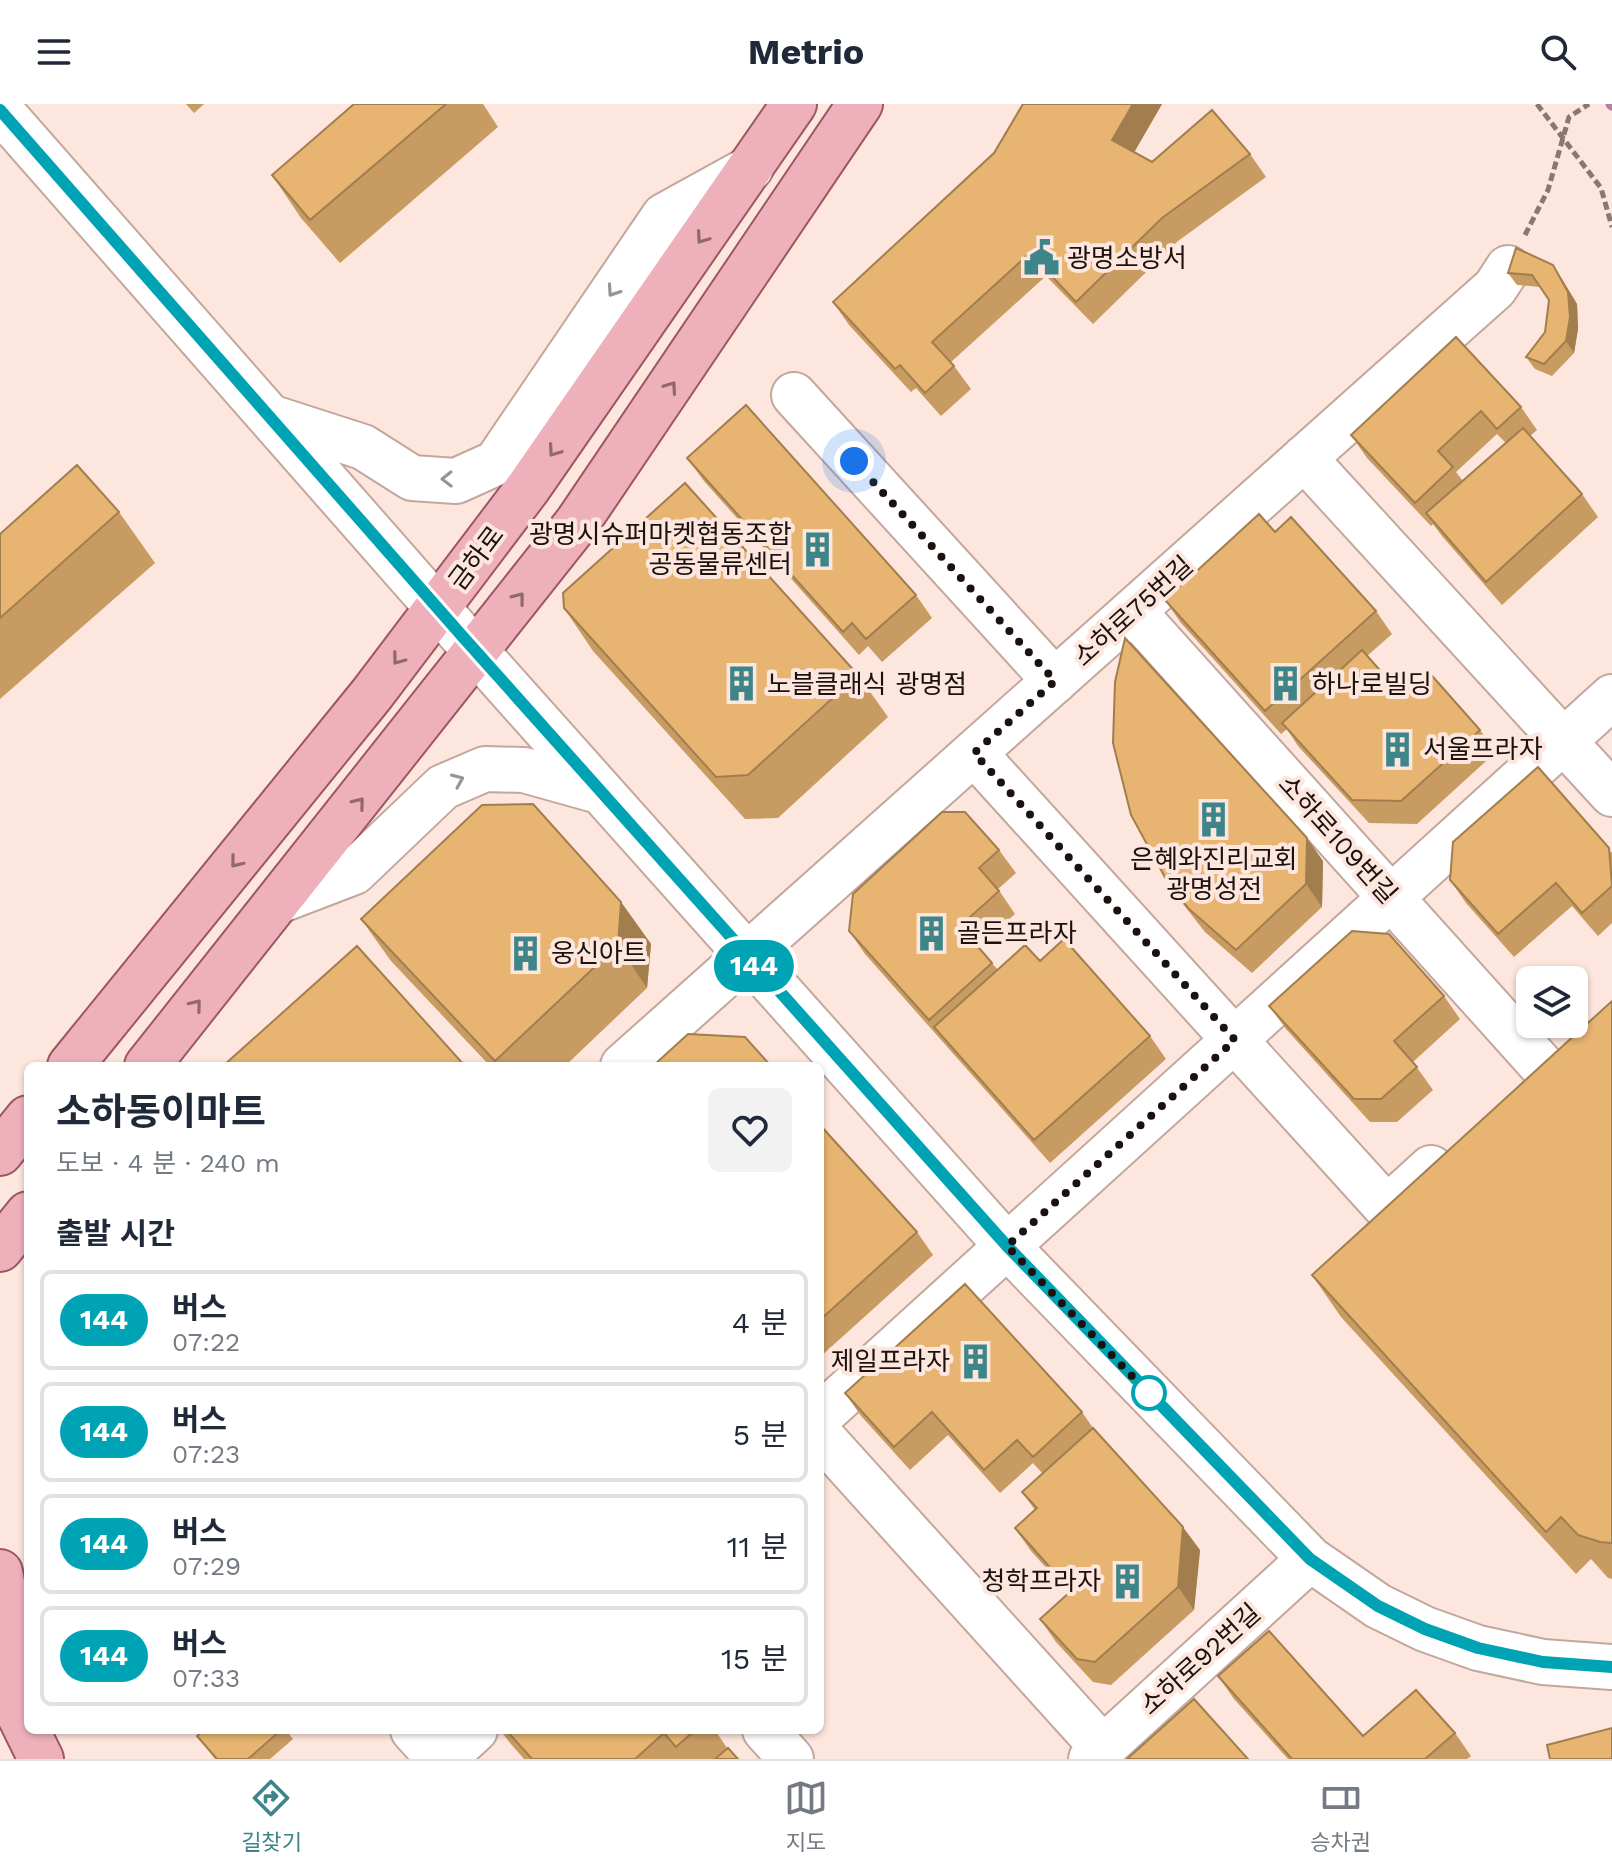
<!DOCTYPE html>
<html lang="ko">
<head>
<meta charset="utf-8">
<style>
	body { margin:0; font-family:"Work Sans","Noto Sans KR",sans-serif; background:#f2f2f3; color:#1f2937; height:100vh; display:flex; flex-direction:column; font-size:30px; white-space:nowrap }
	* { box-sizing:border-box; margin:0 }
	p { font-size:26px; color:#747a83 }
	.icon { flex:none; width:44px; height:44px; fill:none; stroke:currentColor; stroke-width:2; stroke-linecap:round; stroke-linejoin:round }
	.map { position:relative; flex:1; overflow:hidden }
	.sheet { position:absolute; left:24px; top:958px; width:800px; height:672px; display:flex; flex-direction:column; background:#fff; border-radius:12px; box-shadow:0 2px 6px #0004 }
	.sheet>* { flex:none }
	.badge { padding:0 16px; border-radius:26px; font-size:28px; line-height:52px }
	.fabs { position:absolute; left:1516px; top:862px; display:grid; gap:16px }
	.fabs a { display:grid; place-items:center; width:72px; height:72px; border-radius:12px; background:#fff; box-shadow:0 2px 6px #0004; font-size:40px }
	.you { position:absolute; width:40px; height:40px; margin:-20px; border:6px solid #fff; border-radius:50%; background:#1a73e8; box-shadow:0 0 0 12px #1a73e833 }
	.map>.badge { position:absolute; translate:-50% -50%; box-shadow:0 0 0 4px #fff }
	h2 { padding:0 32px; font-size:30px; line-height:72px }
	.round { display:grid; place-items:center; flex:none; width:84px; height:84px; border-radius:12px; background:#f2f2f3 }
	.headline { display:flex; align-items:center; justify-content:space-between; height:136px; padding:0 32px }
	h1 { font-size:38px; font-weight:700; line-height:60px }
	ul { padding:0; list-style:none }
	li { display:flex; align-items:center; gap:24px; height:100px; margin:0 16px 12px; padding:0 16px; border:4px solid #e0e1e3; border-radius:12px }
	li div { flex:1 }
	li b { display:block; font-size:30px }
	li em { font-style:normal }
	li .badge { min-width:88px; font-weight:700; text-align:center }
	header { display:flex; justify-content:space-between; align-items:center; height:104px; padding:0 32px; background:#fff; font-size:36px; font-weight:700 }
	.dock { display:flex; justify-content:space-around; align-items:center; height:112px; border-top:2px solid #e0e1e3; background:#fff; font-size:22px; color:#747a83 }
	.dock a { display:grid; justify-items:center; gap:4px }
	.dock .active { color:#3d8589 }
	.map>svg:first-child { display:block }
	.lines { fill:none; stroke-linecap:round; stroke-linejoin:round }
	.stream { stroke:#b37ea0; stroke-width:11 }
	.minor-casing { stroke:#c3a79d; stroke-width:48 }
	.major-casing { stroke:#9d5761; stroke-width:48 }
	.path { stroke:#887872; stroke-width:5; stroke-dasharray:8 4; stroke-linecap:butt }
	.minor { stroke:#fff; stroke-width:44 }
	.major { stroke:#eeb1bb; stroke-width:44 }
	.wall { fill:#c79b61; fill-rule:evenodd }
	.shaded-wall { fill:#a27e4f }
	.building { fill:#e7b471; stroke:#a27e4f; stroke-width:2 }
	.oneway { stroke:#8f696d }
	.oneway2 { stroke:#989493 }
	.line-casing { stroke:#fff; stroke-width:18 }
	.line { stroke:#00a3b4; stroke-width:12 }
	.walk { stroke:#1b110e; stroke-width:8; stroke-dasharray:0 14.4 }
	.stop-dot { fill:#fff; stroke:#00a3b4; stroke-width:4 }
	.labels { text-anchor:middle; stroke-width:8; stroke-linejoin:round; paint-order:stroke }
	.poi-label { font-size:26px; fill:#1b110e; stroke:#fde6dd; text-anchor:start }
	.street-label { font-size:26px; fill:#1b110e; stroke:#fde6dd }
</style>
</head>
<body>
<header><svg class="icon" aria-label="menu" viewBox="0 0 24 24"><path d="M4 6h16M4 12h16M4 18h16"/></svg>Metrio<svg class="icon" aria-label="search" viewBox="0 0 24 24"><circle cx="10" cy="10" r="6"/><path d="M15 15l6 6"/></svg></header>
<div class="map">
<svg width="1612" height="1655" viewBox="0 0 1612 1655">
	<rect width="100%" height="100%" fill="#fde6dd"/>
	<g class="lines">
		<path class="stream" d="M1611,0L1612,1"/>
		<defs>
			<path id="minor" d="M0,6L463,533L1007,1142L1310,1455L1378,1502L1425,1525L1478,1544L1543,1558L1612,1563
				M794,291L1055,577
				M270,313L363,343L412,374L456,377L496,359L664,112L751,64
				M1304,354L1612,690
				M1133,507L1544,964
				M974,649L1387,1104L1431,1064
				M281,796L354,768L443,683L485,665L524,666L599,687
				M623,962L1495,184L1508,164
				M820,1312L1612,593
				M820,1331L1103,1644
				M413,1626L439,1655
				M765,1626L791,1655
				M443,1655L475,1626
				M1091,1655L1310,1455"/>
			<path id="major" d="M70,962L372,590L528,384L794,0
				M147,962L577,419L860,0
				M0,1049L28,1014
				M0,1145L28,1110
				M0,1468L28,1615
				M10,1592L41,1655"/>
		</defs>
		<use href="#minor" class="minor-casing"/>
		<use href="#major" class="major-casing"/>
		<path class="path" d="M1537,0L1601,84L1612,123
			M1525,131L1548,86L1569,13L1589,0"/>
		<use href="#minor" class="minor"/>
		<use href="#major" class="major"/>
	</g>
	<path class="wall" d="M186,0H204L194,9Z
		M354,0H483L498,23L340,159L301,114L272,71Z
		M1023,0H1162L1134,48L1152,58L1250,50L1266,73L1178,137L1093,220L1046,172L951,258L971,285L941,312L916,284L911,288L849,221L833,198L994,49Z
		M1508,169L1561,173L1577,200L1578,225L1574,249L1552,272L1535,265L1526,253L1545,228L1549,196L1540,183L1517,181Z
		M1456,233L1521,303L1537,326L1530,332L1582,390L1598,413L1502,501L1442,432L1433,420L1431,422L1367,354L1351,331ZM1497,330L1506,339L1463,377L1456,368Z
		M687,354L916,491L932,514L882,558L868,542L859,551L704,377Z
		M119,408L155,459L0,595V430Z
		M1275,428L1376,507L1392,530L1367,552L1400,589L1480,626L1496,648L1417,720L1369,719L1298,642L1287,625L1281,630L1181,519L1165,496Z
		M564,504L858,571L888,613L778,714L745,715L593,547Z
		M999,746L1016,769L998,785L1015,810L978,843L997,865L1040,857L1150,932L1166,955L1050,1059L865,850L849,827Z
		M1612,748V819L1598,832L1572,802L1514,853L1466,799L1450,776Z
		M1323,757L1322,803L1252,869L1205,828L1183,800L1167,777Z
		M621,798L651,840L647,884L565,962H490L391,857L361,815Z
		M1444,892L1460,915L1413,958L1433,986L1397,1018H1370L1286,925L1269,902Z
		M1612,897V1475L1608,1474L1591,1455L1576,1470L1341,1213L1312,1171Z
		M820,1020L825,1027L917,1128L933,1151L820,1253Z
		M845,1289L1082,1308L1093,1324L1200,1446L1194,1506L1111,1581L1093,1578L1056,1538L1040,1515L1069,1489L1031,1447L1015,1424L1035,1406L1022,1388L1043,1370L1033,1359L1000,1389L948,1331L910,1366L861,1312Z
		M1218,1572L1363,1632L1455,1629L1471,1652L1467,1655H1288L1234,1595Z
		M204,1626H286L293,1635L270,1655H215L197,1632Z
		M500,1626H715L727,1644L738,1655H524L510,1639Z"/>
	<path class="shaded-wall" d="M1133,0H1162L1128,59L1112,36Z
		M1553,161L1577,200L1578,225L1574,249L1566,237Z
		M1307,734L1323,757L1322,803L1306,780Z
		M621,798L651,840L647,884L618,841Z
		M1183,1423L1200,1446L1194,1506L1178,1483Z"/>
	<path class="building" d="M354,0H446L310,116L272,71Z
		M1023,0H1133L1112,36L1152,58L1212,6L1250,50L1162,114L1076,198L1030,149L932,238L954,262L925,289L900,261L895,265L833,198L994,49Z
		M1516,144L1553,161L1568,188L1570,213L1566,237L1544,260L1526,253L1545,228L1549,196L1532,171L1508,169Z
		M1456,233L1521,303L1497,325L1481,307L1438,347L1453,363L1415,399L1351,331Z
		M746,301L916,491L866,535L852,519L843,528L687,354Z
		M1523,324L1582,390L1486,478L1426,409Z
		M77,361L119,408L0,514V430Z
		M685,379L858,571L748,671L716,673L564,504L563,489Z
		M1259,410L1275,428L1291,413L1376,507L1265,607L1165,496Z
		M1125,534L1307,734L1306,780L1236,846L1189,805L1167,777L1131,711L1113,639L1115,578Z
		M1362,546L1400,589L1426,565L1480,626L1401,697L1352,696L1282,619Z
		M1538,663L1609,744L1612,782L1582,809L1556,779L1498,830L1450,776L1453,738Z
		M533,700L621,798L618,841L495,957L361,815L482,701Z
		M942,708H965L999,746L979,764L999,787L960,822L992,859L929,916L849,827L853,790Z
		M1352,827L1389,830L1444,892L1394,937L1417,963L1381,995H1354L1269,902Z
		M1064,835L1150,932L1034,1036L934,923L1025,841L1040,857Z
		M357,842L465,962H223Z
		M1612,897V1439L1600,1438L1578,1431L1561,1413L1546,1428L1312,1171Z
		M688,930L745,933L771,962H653Z
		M820,1021L917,1128L820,1216Z
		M965,1180L1082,1308L1033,1353L1017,1336L984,1366L932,1308L894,1343L845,1289Z
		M1093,1324L1183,1423L1178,1483L1095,1558L1077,1555L1040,1515L1071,1487L1015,1424L1037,1404L1022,1388Z
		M1269,1527L1363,1632L1416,1586L1455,1629L1425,1655H1292L1218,1572Z
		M1194,1595L1248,1655H1127Z
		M1612,1624V1655H1550L1547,1641Z
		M204,1626H281L248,1655H217L197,1632Z
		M506,1626H695L676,1643L664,1629L635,1655H532Z
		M728,1644L738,1655H715Z"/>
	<defs><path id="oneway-chevron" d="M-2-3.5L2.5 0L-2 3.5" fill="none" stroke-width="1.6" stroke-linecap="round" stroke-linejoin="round" transform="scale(2)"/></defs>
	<g class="oneway">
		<use href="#oneway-chevron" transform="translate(702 134) rotate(125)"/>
		<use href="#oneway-chevron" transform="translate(671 283) rotate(-55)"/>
		<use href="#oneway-chevron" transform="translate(554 347) rotate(125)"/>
		<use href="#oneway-chevron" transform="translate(519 494) rotate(-52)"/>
		<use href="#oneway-chevron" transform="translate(398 555) rotate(127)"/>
		<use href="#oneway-chevron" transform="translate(359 699) rotate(-51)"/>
		<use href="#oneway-chevron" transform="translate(236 758) rotate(129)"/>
		<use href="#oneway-chevron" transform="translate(196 901) rotate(-51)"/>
	</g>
	<g class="oneway2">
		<use href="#oneway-chevron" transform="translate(613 187) rotate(124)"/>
		<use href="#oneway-chevron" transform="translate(447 375) rotate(179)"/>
		<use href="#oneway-chevron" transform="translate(458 676) rotate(-23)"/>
	</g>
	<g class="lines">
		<defs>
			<path id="line" d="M0,6L463,533L1007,1142L1310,1455L1378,1502L1425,1525L1478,1544L1543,1558L1612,1563"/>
		</defs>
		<use href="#line" class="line-casing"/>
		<use href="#line" class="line"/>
		<path class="walk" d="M854,357L1055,577L974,649L1235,936L1007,1142L1151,1292L1149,1289"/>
	</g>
	<defs>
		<symbol id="civic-bare" viewBox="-9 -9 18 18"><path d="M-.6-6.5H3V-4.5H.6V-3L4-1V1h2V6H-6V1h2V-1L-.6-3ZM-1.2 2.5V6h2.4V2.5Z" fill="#3d8589" stroke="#fde6dd" stroke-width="2.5" paint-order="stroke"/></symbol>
		<symbol id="building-bare" viewBox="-9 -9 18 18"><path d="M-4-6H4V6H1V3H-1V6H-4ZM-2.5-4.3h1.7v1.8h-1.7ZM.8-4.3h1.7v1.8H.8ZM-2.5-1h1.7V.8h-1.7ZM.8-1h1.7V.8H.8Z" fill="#3d8589" stroke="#fde6dd" stroke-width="2.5" paint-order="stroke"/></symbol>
	</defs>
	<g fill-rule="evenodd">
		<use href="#civic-bare" x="1016" y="128" width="51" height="51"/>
		<use href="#building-bare" x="792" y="420" width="51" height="51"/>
		<use href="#building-bare" x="716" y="554" width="51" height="51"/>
		<use href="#building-bare" x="1260" y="554" width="51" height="51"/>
		<use href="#building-bare" x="1372" y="620" width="51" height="51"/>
		<use href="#building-bare" x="1188" y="690" width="51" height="51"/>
		<use href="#building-bare" x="906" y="804" width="51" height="51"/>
		<use href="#building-bare" x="500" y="824" width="51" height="51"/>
		<use href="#building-bare" x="950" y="1232" width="51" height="51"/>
		<use href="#building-bare" x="1102" y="1452" width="51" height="51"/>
	</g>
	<circle class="stop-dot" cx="1149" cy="1289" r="16"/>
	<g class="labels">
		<g class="poi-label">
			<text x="1067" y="163">광명소방서</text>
			<text x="792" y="439" text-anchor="end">광명시슈퍼마켓협동조합<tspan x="792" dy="30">공동물류센터</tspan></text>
			<text x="767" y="589">노블클래식 광명점</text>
			<text x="1312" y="589">하나로빌딩</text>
			<text x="1423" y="654">서울프라자</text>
			<text x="1214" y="764" text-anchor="middle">은혜와진리교회<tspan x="1214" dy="30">광명성전</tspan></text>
			<text x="957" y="838">골든프라자</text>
			<text x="551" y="858">웅신아트</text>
			<text x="950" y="1266" text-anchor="end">제일프라자</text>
			<text x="1101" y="1486" text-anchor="end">청학프라자</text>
		</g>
		<g class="street-label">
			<text transform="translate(476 454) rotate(-53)" y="9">금하로</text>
			<text transform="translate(1133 507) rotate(-42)" y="9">소하로75번길</text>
			<text transform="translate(1338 735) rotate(48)" y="9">소하로109번길</text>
			<text transform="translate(1200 1555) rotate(-42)" y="9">소하로92번길</text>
		</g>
	</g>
</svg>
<div class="fabs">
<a><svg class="icon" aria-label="layers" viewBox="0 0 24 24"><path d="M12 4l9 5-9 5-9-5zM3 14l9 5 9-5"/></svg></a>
</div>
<div class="you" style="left:854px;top:357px"></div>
<b class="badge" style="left:754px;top:862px;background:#00a3b4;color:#fff">144</b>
<section class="sheet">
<div class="headline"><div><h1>소하동이마트</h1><p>도보 · 4 분 · 240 m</p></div><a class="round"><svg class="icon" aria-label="heart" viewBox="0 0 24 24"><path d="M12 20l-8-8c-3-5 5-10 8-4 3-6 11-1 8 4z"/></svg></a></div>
<h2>출발 시간</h2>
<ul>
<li><span class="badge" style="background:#00a3b4;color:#fff">144</span><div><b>버스</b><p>07:22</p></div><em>4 분</em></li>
<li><span class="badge" style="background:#00a3b4;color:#fff">144</span><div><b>버스</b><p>07:23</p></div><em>5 분</em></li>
<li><span class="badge" style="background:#00a3b4;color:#fff">144</span><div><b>버스</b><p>07:29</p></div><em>11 분</em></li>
<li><span class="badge" style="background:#00a3b4;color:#fff">144</span><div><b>버스</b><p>07:33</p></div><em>15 분</em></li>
</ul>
</section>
</div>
<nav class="dock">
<a class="active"><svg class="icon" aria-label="directions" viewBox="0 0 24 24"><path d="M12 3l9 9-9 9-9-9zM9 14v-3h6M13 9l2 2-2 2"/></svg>길찾기</a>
<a><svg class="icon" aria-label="map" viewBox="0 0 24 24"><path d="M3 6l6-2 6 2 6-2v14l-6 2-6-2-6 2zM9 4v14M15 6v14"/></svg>지도</a>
<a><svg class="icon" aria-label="tickets" viewBox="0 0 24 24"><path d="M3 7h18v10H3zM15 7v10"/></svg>승차권</a>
</nav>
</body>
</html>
